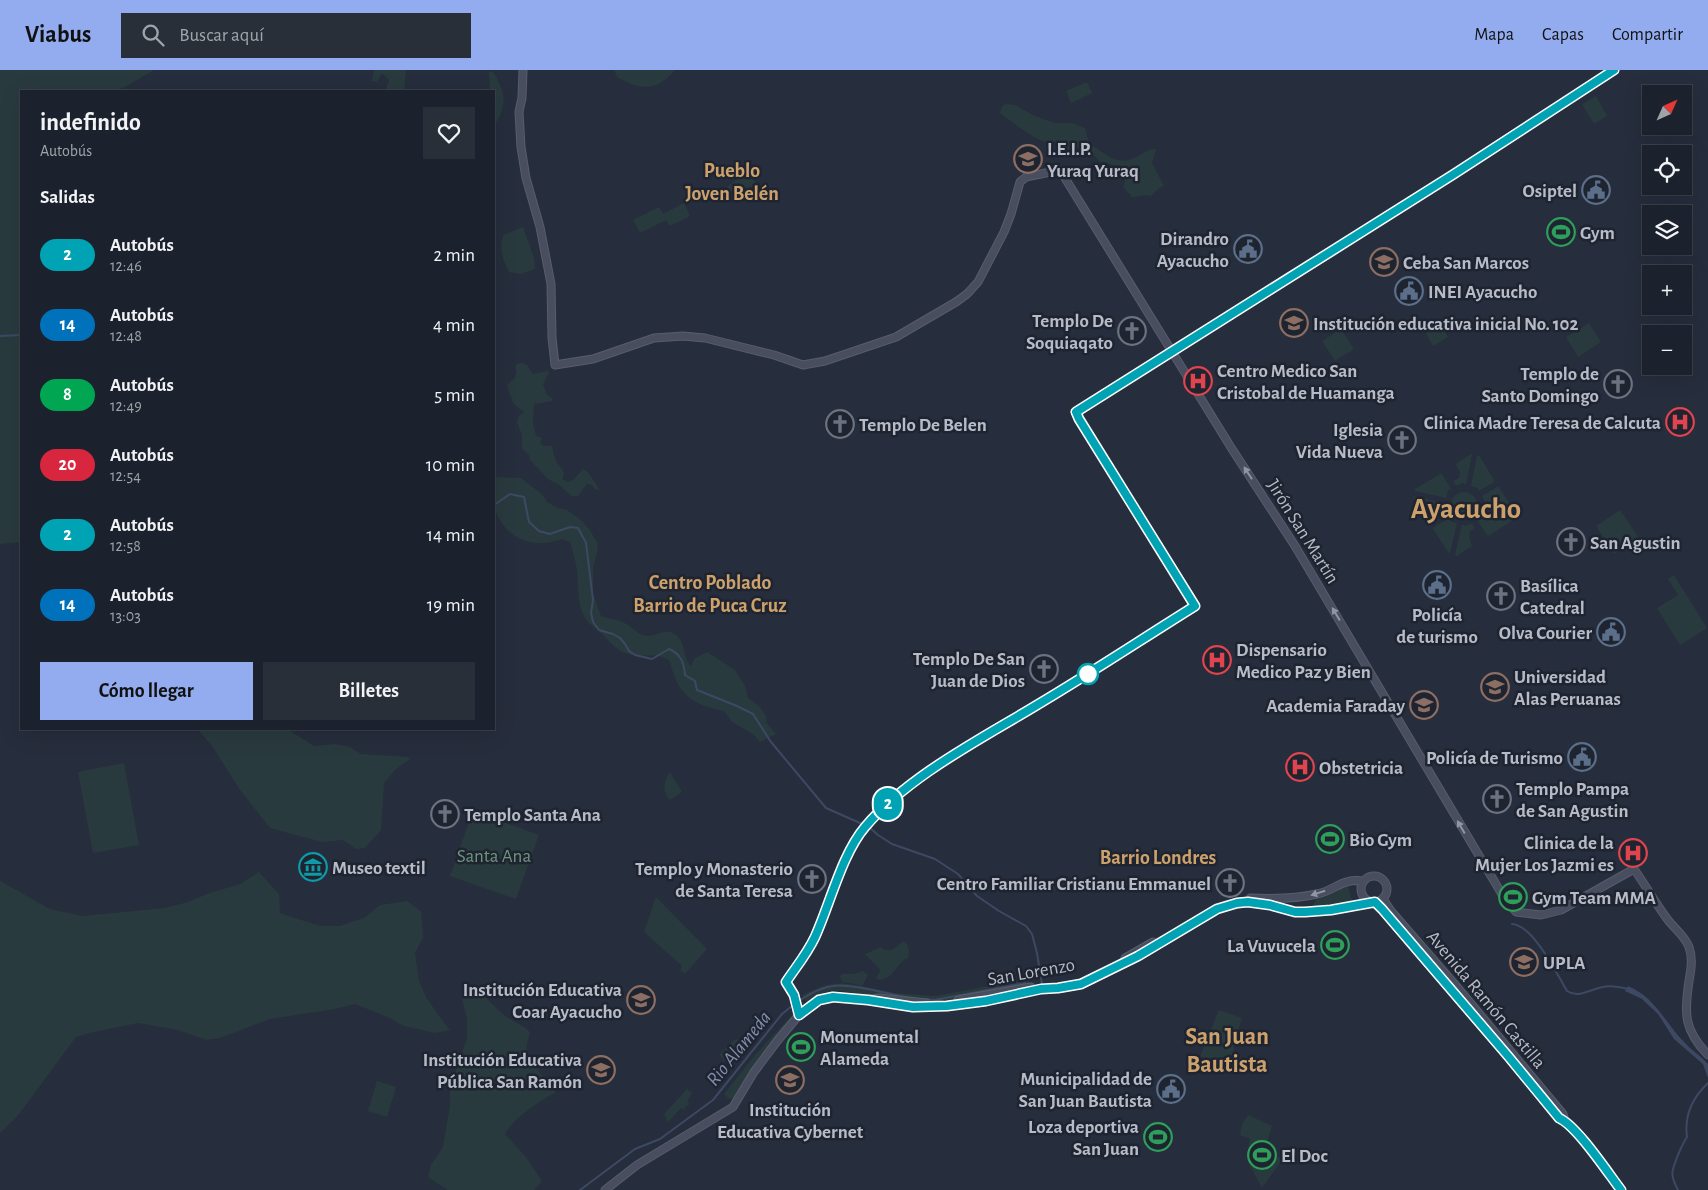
<!DOCTYPE html>
<html lang="es">
<head>
<meta charset="utf-8">
<style>
	body { margin:0; font-family:"Alegreya Sans",sans-serif; background:#292f39; color:#f1f3f6; height:100vh; display:flex; flex-direction:column; font-size:19px; white-space:nowrap }
	* { box-sizing:border-box; margin:0 }
	p { font-size:16px; color:#a0a4aa }
	.icon { flex:none; width:28px; height:28px; fill:none; stroke:currentColor; stroke-width:2; stroke-linecap:round; stroke-linejoin:round }
	.map { position:relative; flex:1; overflow:hidden }
	.side { position:absolute; left:20px; top:20px; width:475px; height:640px; display:flex; flex-direction:column; background:#1c222d; border-radius:0px; box-shadow:0 5px 20px #0002,0 0 0 1px #3a3f49 }
	.side>* { flex:none }
	.badge { padding:0 10px; border-radius:16px; font-size:18px; line-height:32px }
	.needle { width:32px; rotate:45deg }
	.fabs { position:absolute; left:1642px; top:15px; display:grid; gap:10px }
	.fabs a { display:grid; place-items:center; width:50px; height:50px; border-radius:0px; background:#1c222d; box-shadow:0 5px 20px #0002,0 0 0 1px #3a3f49; font-size:25px }
	.map>.badge { position:absolute; translate:-50% -50%; box-shadow:0 0 0 2px #fff }
	h2 { padding:0 20px; font-size:19px; line-height:45px }
	.round { display:grid; place-items:center; flex:none; width:52px; height:52px; border-radius:0px; background:#292f39 }
	.head { display:flex; align-items:center; justify-content:space-between; height:85px; padding:0 20px }
	h1 { font-size:24px; font-weight:600; line-height:38px }
	.cta { display:flex; gap:10px; margin-top:auto; padding:10px 20px }
	.cta a { flex:1; height:58px; border-radius:0px; background:#93acef; color:#111; font-size:20px; font-weight:600; line-height:58px; text-align:center }
	.cta a+a { background:#292f39; color:#f1f3f6 }
	ul { padding:0; list-style:none }
	li { display:flex; align-items:center; gap:15px; height:70px; padding:0 20px }
	li div { flex:1 }
	li b { display:block; font-size:19px }
	li em { font-style:normal }
	li .badge { min-width:55px; font-weight:700; text-align:center }
	header { display:flex; align-items:center; gap:30px; box-sizing:border-box; height:70px; padding:0 25px; background:#93acef; color:#111 }
	header strong { font-size:24px }
	nav { display:flex; gap:28px; margin-inline-start:auto; font-size:18px }
	.search { width:350px; height:45px; background:#292f39; display:flex; align-items:center; gap:12px; box-sizing:border-box; padding:0 18px; border-radius:0px; color:#a0a4aa; font-size:19px }
	.map>svg:first-child { display:block }
	.green { fill:#293a3e }
	.water { fill:#3d4963 }
	.lines { fill:none; stroke-linecap:round; stroke-linejoin:round }
	.stream { stroke:#3d4963; stroke-width:2 }
	.secondary-casing { stroke:#585d6a; stroke-width:9 }
	.secondary { stroke:#484e5f; stroke-width:7 }
	.oneway { fill:#9095a3 }
	.line-casing { stroke:#fff; stroke-width:11 }
	.line { stroke:#00a3b4; stroke-width:8 }
	.stop-dot { fill:#fff; stroke:#00a3b4; stroke-width:2.5 }
	.labels { text-anchor:middle; stroke-width:5; stroke-linejoin:round; paint-order:stroke }
	.poi-label { font-size:19px; font-weight:bold; fill:#b6bbc7; stroke:#1f2431; text-anchor:start }
	.street-label { font-size:19px; fill:#b6bbc7; stroke:#1f2431 }
	.park-label { font-size:19px; fill:#6f967d; stroke:#1f2431 }
	.neighbourhood-label { font-size:20px; font-weight:bold; fill:#cca16c; stroke:#1f2431 }
	.water-label { font-size:20px; font-style:italic; fill:#808eac; stroke:#1f2431 }
	.district-label { font-size:24px; font-weight:bold; fill:#cca16c; stroke:#1f2431 }
	.town-label { font-size:29px; font-weight:bold; fill:#cca16c; stroke:#1f2431 }
</style>
</head>
<body>
<header>
<strong>Viabus</strong>
<div class="search"><svg class="icon" aria-label="search" viewBox="0 0 24 24"><circle cx="10" cy="10" r="6"/><path d="M15 15l6 6"/></svg>Buscar aquí</div>
<nav><a>Mapa</a><a>Capas</a><a>Compartir</a></nav>
</header>
<div class="map">
<svg width="1708" height="1120" viewBox="0 0 1708 1120">
	<rect width="100%" height="100%" fill="#262d3c"/>
	<path class="green" d="M0,0H154L125,17L114,21H21V472L0,474Z
		M374,0H406L404,21H385L389,10L382,3L377,12L372,11Z
		M614,0H675C663,14 651,21 631,14C626,12 622,9 617,7Z
		M492,1C497,6 497,9 500,15C507,31 503,42 494,56V21H490L489,2Z
		M1087,12L1092,23L1071,33L1066,21Z
		M1596,26L1607,46L1594,54L1582,34Z
		M1005,34L1015,35L1035,46L1055,53H1072L1085,58C1088,72 1090,74 1102,82C1120,94 1127,93 1145,82C1150,80 1150,79 1156,79L1152,93L1164,116L1159,118L1151,126C1144,124 1139,127 1132,127L1123,117L1126,107L1124,97L1100,92L1093,84L1081,77L1068,80C1058,65 1054,76 1040,70C1027,64 1012,52 1000,43L1002,37Z
		M747,101L756,113L736,128L727,117Z
		M684,133L690,146L670,156L666,150L640,163L633,150L659,137L663,144Z
		M523,157L534,188L535,199L521,204L509,202C502,188 499,181 503,165Z
		M1437,249L1448,267L1433,276L1423,258Z
		M1589,253L1601,272L1578,287L1566,267Z
		M1341,259L1354,279L1335,291L1322,271Z
		M522,293L527,295L533,304L548,301L549,303L543,314L547,325L552,328L553,331L534,334L533,353L536,366L542,368L540,373L544,376H552C553,380 553,384 555,388C557,397 568,400 562,409L568,412L573,410L583,399L588,402L600,420L595,419L592,415L587,414L578,426H571L561,416L548,409L530,390L529,385L522,378V365L517,352L519,346L524,342L513,333L507,315C513,310 519,306 515,298L517,294Z
		M1471,384H1472L1466,415L1463,413L1456,416L1453,411L1459,408L1460,402L1456,395L1457,393Z
		M1479,385L1494,410V412L1479,421L1478,418L1471,416L1477,386Z
		M1440,404H1442L1451,419L1448,420L1446,428L1415,421V419Z
		M494,407L521,408L543,425L547,432L558,438L567,440L581,450L589,459L597,472L598,478L593,498V524L601,546C608,549 617,549 623,552C631,556 638,565 647,566C658,566 666,557 676,565C686,573 683,589 691,596L694,589L707,582L735,600L745,616L748,628L759,636L766,646V652L776,664L760,672L753,664L732,652L724,641C700,636 683,630 674,605C672,600 671,595 669,590C654,581 636,590 621,581C612,576 608,569 601,563C598,559 593,557 589,553C575,537 580,514 576,495C575,487 572,480 570,472L562,469C531,480 506,469 494,438C492,430 494,416 494,407Z
		M1497,417H1499L1515,442L1514,443L1484,436L1486,434L1482,426Z
		M1451 435a13 13 0 1 1 26 0a13 13 0 1 1-26 0Z
		M1414,426L1444,433L1442,436L1446,443L1431,452H1429L1413,428Z
		M1620,440L1639,468L1614,484L1596,456Z
		M1483,442L1513,449V450L1489,466L1487,465L1477,450L1480,449Z
		M1449,448L1450,451L1457,453L1450,483H1449L1433,459L1434,457Z
		M1472,453L1475,458L1470,461L1469,467L1472,476L1457,486L1455,485L1462,454L1465,456Z
		M1674,505L1707,558L1680,575L1657,538L1678,525L1668,509Z
		M197,659H287L314,676L335,674L350,677L361,684L407,687L410,689L396,699L384,713L381,760L365,778L356,779L343,770L322,772L270,758L240,720L213,677Z
		M124,693L139,775L93,783L78,702Z
		M670,702L682,722L670,730C662,721 663,712 670,702Z
		M473,741L539,765L516,829L450,806Z
		M259,802L279,824L280,843L320,856H340L364,848L380,835L407,831L421,841L423,868L415,883L419,911L426,927L439,946L450,960L435,963L404,956L388,947L355,934L335,939L270,949L220,968L206,970L178,960L138,953L89,963L76,967L19,1044L0,1063V811L50,839L83,846L165,838L188,832L207,824L240,814Z
		M1348,816L1353,834L1312,841L1315,830Z
		M656,827L707,879L685,904L680,900L682,896L644,862Z
		M1333,862L1346,867L1338,888L1324,883Z
		M904,871C909,876 910,881 908,888C895,893 897,907 879,910L876,908L880,901L879,898L865,884L881,877L884,880H892Z
		M863,901L868,905L862,916L895,923L936,926L1021,910L1029,909L1030,915L936,933H921L834,920L821,924L807,933L802,925C828,913 833,911 862,916L851,913L842,912L840,906L842,904H853Z
		M469,925L484,926L505,946L524,957L530,962L526,978L544,1010L556,1022C538,1033 516,1045 505,1064L525,1086L542,1111L534,1120H448L428,1107L431,1095L443,1077L450,1036V1018L467,968V949L462,929Z
		M1219,940L1242,948L1235,970L1232,991L1200,987Z
		M793,944L795,946L735,1028L729,1029L724,1024L755,985Z
		M738,969L742,974V977L727,993L719,985L734,970Z
		M377,1011L396,1017L387,1047L368,1041Z
		M687,1019L692,1023L687,1032L689,1034L683,1040L681,1038L668,1052L664,1044Z
		M1248,1045L1272,1056L1265,1078L1282,1090L1262,1118L1247,1090L1252,1080L1249,1078L1250,1069L1240,1065L1242,1054Z"/>
	<path class="water" d="M1628,916C1655,927 1666,954 1685,973C1692,981 1701,986 1708,994V1008L1703,994L1674,969L1658,944L1642,929L1625,921Z"/>
	<g class="lines">
		<path class="stream" d="M0,266L21,265
			M494,435L510,424L524,427L529,452L539,461L550,464L570,457L578,458L586,473L593,530L591,543L593,552L599,560L613,564L620,568L625,574L629,581L635,585L652,589L669,579C681,584 684,593 685,605L695,611L697,620L737,636L753,644L771,672L826,738L869,757L878,765L892,774L935,789L958,804L977,826L999,841L1026,856L1032,864L1037,883L1042,914
			M1512,854C1533,855 1557,904 1567,921C1579,929 1590,919 1603,917C1611,915 1620,917 1628,919
			M921,929L935,930L1025,913
			M580,1120L635,1079L660,1069L713,1030L782,944C795,933 816,918 833,916C851,913 891,925 911,928
			M1678,1120C1669,1103 1672,1101 1678,1085C1681,1078 1683,1073 1687,1067C1684,1045 1692,1028 1708,1013"/>
		<defs>
			<path id="secondary" d="M523,0L522,28L519,42L521,77L526,108L540,157L551,214L552,267L555,295L593,289L654,268L683,266L705,268L774,285L803,295L825,291L896,267L956,232L967,224L978,212L1004,162L1011,144L1020,112L1026,107L1060,100L1232,379L1295,476L1503,826L1516,842L1541,845L1561,840L1634,799C1646,816 1656,834 1668,850C1675,859 1685,866 1689,877C1693,888 1691,900 1689,911C1684,944 1684,960 1708,985
				M1361 819a13 13 0 1 1 26 0a13 13 0 1 1-26 0Z
				M1250,828C1272,829 1295,829 1317,824C1336,820 1341,808 1364,811
				M1383,829L1391,841L1457,917L1563,1044L1565,1051L1584,1072L1621,1120
				M1375,832L1382,839L1492,966
				M1125,888L1153,872
				M871,929L879,928L927,933
				M958,930L1031,917
				M1518,997L1559,1048L1565,1051
				M605,1120L637,1095L733,1037L754,1002L778,970L799,945L819,930L833,927L868,930L913,937L947,936L986,931L1041,919L1067,917L1081,913L1105,903L1138,886L1222,837L1248,832L1270,835L1295,842H1305L1331,840L1372,832"/>
		</defs>
		<use href="#secondary" class="secondary-casing"/>
		<use href="#secondary" class="secondary"/>
	</g>
	<defs><path id="oneway-solid" d="M-6-.8H1V-3.2L6.5 0L1 3.2V.8H-6Z" transform="scale(1.25)"/></defs>
	<g class="oneway">
		<use href="#oneway-solid" transform="translate(1248 403) rotate(-123)"/>
		<use href="#oneway-solid" transform="translate(1336 544) rotate(-121)"/>
		<use href="#oneway-solid" transform="translate(1461 757) rotate(-120)"/>
		<use href="#oneway-solid" transform="translate(1318 823) rotate(163)"/>
	</g>
	<g class="lines">
		<defs>
			<path id="line" d="M1614,0L1454,104L1076,342L1079,349L1195,536C1142,569 1091,603 1037,635C981,669 908,706 865,757C842,784 830,834 815,867C807,884 796,897 786,912L794,925L799,945L819,930L833,927L868,930L913,937L947,936L986,931L1041,919L1058,918L1081,914L1138,886L1217,839L1237,833L1248,832L1270,835L1295,842H1305L1331,840L1375,832L1382,839L1508,986L1559,1048C1577,1056 1608,1103 1621,1120"/>
		</defs>
		<use href="#line" class="line-casing"/>
		<use href="#line" class="line"/>
	</g>
	<defs>
		<symbol id="school-ring" viewBox="-11 -11 22 22"><circle r="9.5" fill="#1f2431" stroke="#8d6e63" stroke-width="1.5"/><path d="M0-5L7-2L0 1L-7-2ZM-4 1L0 2.5L4 1V4Q0 6-4 4Z" fill="#8d6e63"/></symbol>
		<symbol id="civic-ring" viewBox="-11 -11 22 22"><circle r="9.5" fill="#1f2431" stroke="#5c6f8a" stroke-width="1.5"/><path d="M-.6-6.5H3V-4.5H.6V-3L4-1V1h2V6H-6V1h2V-1L-.6-3ZM-1.2 2.5V6h2.4V2.5Z" fill="#5c6f8a"/></symbol>
		<symbol id="stadium-ring" viewBox="-11 -11 22 22"><circle r="9.5" fill="#1f2431" stroke="#2e9e5b" stroke-width="1.5"/><path d="M0-5a6.5 5 0 1 0 0 10a6.5 5 0 1 0 0-10ZM-3.5-1.8h7v3.6h-7Z" fill="#2e9e5b"/></symbol>
		<symbol id="church-ring" viewBox="-11 -11 22 22"><circle r="9.5" fill="#1f2431" stroke="#6b7280" stroke-width="1.5"/><path d="M-1.2-6h2.4v3.5h3.3v2.4h-3.3V6h-2.4V-.1h-3.3v-2.4h3.3Z" fill="#6b7280"/></symbol>
		<symbol id="hospital-ring" viewBox="-11 -11 22 22"><circle r="9.5" fill="#1f2431" stroke="#e0444e" stroke-width="1.5"/><path d="M-5-5h3v3.5h4V-5h3V5h-3V1.5h-4V5h-3Z" fill="#e0444e"/></symbol>
		<symbol id="university-ring" viewBox="-11 -11 22 22"><circle r="9.5" fill="#1f2431" stroke="#8d6e63" stroke-width="1.5"/><path d="M0-5L7-2L0 1L-7-2ZM-4 1L0 2.5L4 1V4Q0 6-4 4Z" fill="#8d6e63"/></symbol>
		<symbol id="museum-ring" viewBox="-11 -11 22 22"><circle r="9.5" fill="#1f2431" stroke="#0f9aa8" stroke-width="1.5"/><path d="M0-6L6-3V-2H-6V-3ZM-5-1h2V3h-2ZM-1-1h2V3h-2ZM3-1h2V3H3ZM-6 4H6V6H-6Z" fill="#0f9aa8"/></symbol>
	</defs>
	<g fill-rule="evenodd">
		<use href="#school-ring" x="1012" y="73" width="32" height="32"/>
		<use href="#civic-ring" x="1580" y="104" width="32" height="32"/>
		<use href="#stadium-ring" x="1545" y="146" width="32" height="32"/>
		<use href="#civic-ring" x="1232" y="163" width="32" height="32"/>
		<use href="#school-ring" x="1368" y="176" width="32" height="32"/>
		<use href="#civic-ring" x="1393" y="205" width="32" height="32"/>
		<use href="#school-ring" x="1278" y="237" width="32" height="32"/>
		<use href="#church-ring" x="1116" y="245" width="32" height="32"/>
		<use href="#hospital-ring" x="1182" y="295" width="32" height="32"/>
		<use href="#church-ring" x="1602" y="298" width="32" height="32"/>
		<use href="#hospital-ring" x="1664" y="336" width="32" height="32"/>
		<use href="#church-ring" x="824" y="338" width="32" height="32"/>
		<use href="#church-ring" x="1386" y="354" width="32" height="32"/>
		<use href="#church-ring" x="1555" y="456" width="32" height="32"/>
		<use href="#civic-ring" x="1421" y="499" width="32" height="32"/>
		<use href="#church-ring" x="1485" y="510" width="32" height="32"/>
		<use href="#civic-ring" x="1595" y="546" width="32" height="32"/>
		<use href="#hospital-ring" x="1201" y="574" width="32" height="32"/>
		<use href="#church-ring" x="1028" y="583" width="32" height="32"/>
		<use href="#university-ring" x="1479" y="601" width="32" height="32"/>
		<use href="#school-ring" x="1408" y="619" width="32" height="32"/>
		<use href="#civic-ring" x="1566" y="671" width="32" height="32"/>
		<use href="#hospital-ring" x="1284" y="681" width="32" height="32"/>
		<use href="#church-ring" x="1481" y="713" width="32" height="32"/>
		<use href="#church-ring" x="429" y="728" width="32" height="32"/>
		<use href="#stadium-ring" x="1314" y="753" width="32" height="32"/>
		<use href="#hospital-ring" x="1617" y="767" width="32" height="32"/>
		<use href="#museum-ring" x="297" y="781" width="32" height="32"/>
		<use href="#church-ring" x="796" y="793" width="32" height="32"/>
		<use href="#church-ring" x="1214" y="797" width="32" height="32"/>
		<use href="#stadium-ring" x="1497" y="811" width="32" height="32"/>
		<use href="#stadium-ring" x="1319" y="859" width="32" height="32"/>
		<use href="#university-ring" x="1508" y="876" width="32" height="32"/>
		<use href="#school-ring" x="625" y="914" width="32" height="32"/>
		<use href="#stadium-ring" x="785" y="961" width="32" height="32"/>
		<use href="#school-ring" x="585" y="984" width="32" height="32"/>
		<use href="#school-ring" x="774" y="994" width="32" height="32"/>
		<use href="#civic-ring" x="1155" y="1003" width="32" height="32"/>
		<use href="#stadium-ring" x="1142" y="1051" width="32" height="32"/>
		<use href="#stadium-ring" x="1246" y="1069" width="32" height="32"/>
	</g>
	<circle class="stop-dot" cx="1088" cy="604" r="10"/>
	<g class="labels">
		<g class="poi-label">
			<text x="1047" y="85">I.E.I.P.<tspan x="1047" dy="22">Yuraq Yuraq</tspan></text>
			<text x="1577" y="127" text-anchor="end">Osiptel</text>
			<text x="1580" y="169">Gym</text>
			<text x="1229" y="175" text-anchor="end">Dirandro<tspan x="1229" dy="22">Ayacucho</tspan></text>
			<text x="1403" y="199">Ceba San Marcos</text>
			<text x="1428" y="228">INEI Ayacucho</text>
			<text x="1113" y="257" text-anchor="end">Templo De<tspan x="1113" dy="22">Soquiaqato</tspan></text>
			<text x="1313" y="260">Institución educativa inicial No. 102</text>
			<text x="1217" y="307">Centro Medico San<tspan x="1217" dy="22">Cristobal de Huamanga</tspan></text>
			<text x="1599" y="310" text-anchor="end">Templo de<tspan x="1599" dy="22">Santo Domingo</tspan></text>
			<text x="1661" y="359" text-anchor="end">Clinica Madre Teresa de Calcuta</text>
			<text x="859" y="361">Templo De Belen</text>
			<text x="1383" y="366" text-anchor="end">Iglesia<tspan x="1383" dy="22">Vida Nueva</tspan></text>
			<text x="1590" y="479">San Agustin</text>
			<text x="1520" y="522">Basílica<tspan x="1520" dy="22">Catedral</tspan></text>
			<text x="1437" y="551" text-anchor="middle">Policía<tspan x="1437" dy="22">de turismo</tspan></text>
			<text x="1592" y="569" text-anchor="end">Olva Courier</text>
			<text x="1236" y="586">Dispensario<tspan x="1236" dy="22">Medico Paz y Bien</tspan></text>
			<text x="1025" y="595" text-anchor="end">Templo De San<tspan x="1025" dy="22">Juan de Dios</tspan></text>
			<text x="1514" y="613">Universidad<tspan x="1514" dy="22">Alas Peruanas</tspan></text>
			<text x="1405" y="642" text-anchor="end">Academia Faraday</text>
			<text x="1563" y="694" text-anchor="end">Policía de Turismo</text>
			<text x="1319" y="704">Obstetricia</text>
			<text x="1516" y="725">Templo Pampa<tspan x="1516" dy="22">de San Agustin</tspan></text>
			<text x="464" y="751">Templo Santa Ana</text>
			<text x="1349" y="776">Bio Gym</text>
			<text x="1614" y="779" text-anchor="end">Clinica de la<tspan x="1614" dy="22">Mujer Los Jazmi es</tspan></text>
			<text x="332" y="804">Museo textil</text>
			<text x="793" y="805" text-anchor="end">Templo y Monasterio<tspan x="793" dy="22">de Santa Teresa</tspan></text>
			<text x="1211" y="820" text-anchor="end">Centro Familiar Cristianu Emmanuel</text>
			<text x="1532" y="834">Gym Team MMA</text>
			<text x="1316" y="882" text-anchor="end">La Vuvucela</text>
			<text x="1543" y="899">UPLA</text>
			<text x="622" y="926" text-anchor="end">Institución Educativa<tspan x="622" dy="22">Coar Ayacucho</tspan></text>
			<text x="820" y="973">Monumental<tspan x="820" dy="22">Alameda</tspan></text>
			<text x="582" y="996" text-anchor="end">Institución Educativa<tspan x="582" dy="22">Pública San Ramón</tspan></text>
			<text x="1152" y="1015" text-anchor="end">Municipalidad de<tspan x="1152" dy="22">San Juan Bautista</tspan></text>
			<text x="790" y="1046" text-anchor="middle">Institución<tspan x="790" dy="22">Educativa Cybernet</tspan></text>
			<text x="1139" y="1063" text-anchor="end">Loza deportiva<tspan x="1139" dy="22">San Juan</tspan></text>
			<text x="1281" y="1092">El Doc</text>
		</g>
		<g class="street-label">
			<text transform="translate(1304 461) rotate(58)" y="7">Jirón San Martín</text>
			<text transform="translate(1031 901) rotate(-10)" y="7">San Lorenzo</text>
			<text transform="translate(1487 929) rotate(50)" y="7">Avenida Ramón Castilla</text>
		</g>
		<g class="park-label">
			<text x="494" y="792">Santa Ana</text>
		</g>
		<g class="neighbourhood-label">
			<text x="732" y="107">Pueblo<tspan x="732" dy="23">Joven Belén</tspan></text>
			<text x="710" y="519">Centro Poblado<tspan x="710" dy="23">Barrio de Puca Cruz</tspan></text>
			<text x="1158" y="794">Barrio Londres</text>
		</g>
		<g class="water-label">
			<text transform="translate(738 978) rotate(-51)" y="7">Rio Alameda</text>
		</g>
		<g class="district-label">
			<text x="1227" y="974">San Juan<tspan x="1227" dy="28">Bautista</tspan></text>
		</g>
		<g class="town-label">
			<text x="1466" y="448">Ayacucho</text>
		</g>
	</g>
</svg>
<div class="fabs">
<a><svg class="needle" viewBox="-14 -14 28 28"><path d="M0-13l5 13h-10z" fill="#e53935"/><path d="M0 13l5-13h-10z" fill="#a0a4aa"/></svg></a>
<a><svg class="icon" aria-label="locate" viewBox="0 0 24 24"><circle cx="12" cy="12" r="6"/><path d="M12 2v4M12 18v4M2 12h4M18 12h4"/></svg></a>
<a><svg class="icon" aria-label="layers" viewBox="0 0 24 24"><path d="M12 4l9 5-9 5-9-5zM3 14l9 5 9-5"/></svg></a>
<a>+</a>
<a>−</a>
</div>
<b class="badge" style="left:888px;top:734px;background:#00a3b4;color:#fff">2</b>
<section class="side">
<div class="head"><div><h1>indefinido</h1><p>Autobús</p></div><a class="round"><svg class="icon" aria-label="heart" viewBox="0 0 24 24"><path d="M12 20l-8-8c-3-5 5-10 8-4 3-6 11-1 8 4z"/></svg></a></div>
<h2>Salidas</h2>
<ul>
<li><span class="badge" style="background:#00a3b4;color:#fff">2</span><div><b>Autobús</b><p>12:46</p></div><em>2 min</em></li>
<li><span class="badge" style="background:#0072bc;color:#fff">14</span><div><b>Autobús</b><p>12:48</p></div><em>4 min</em></li>
<li><span class="badge" style="background:#00a651;color:#fff">8</span><div><b>Autobús</b><p>12:49</p></div><em>5 min</em></li>
<li><span class="badge" style="background:#d7263d;color:#fff">20</span><div><b>Autobús</b><p>12:54</p></div><em>10 min</em></li>
<li><span class="badge" style="background:#00a3b4;color:#fff">2</span><div><b>Autobús</b><p>12:58</p></div><em>14 min</em></li>
<li><span class="badge" style="background:#0072bc;color:#fff">14</span><div><b>Autobús</b><p>13:03</p></div><em>19 min</em></li>
</ul>
<div class="cta"><a>Cómo llegar</a><a>Billetes</a></div>
</section>
</div>
</body>
</html>
